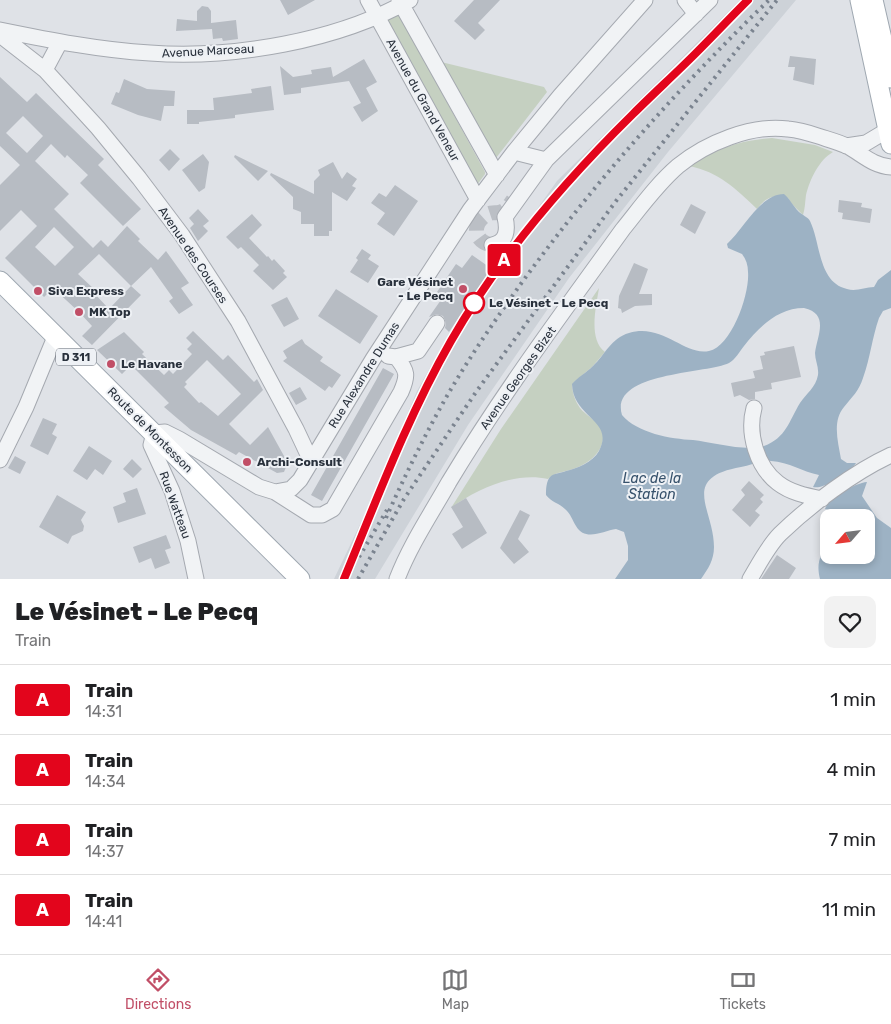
<!DOCTYPE html>
<html lang="en">
<head>
<meta charset="utf-8">
<style>
	body { margin:0; font-family:Rubik,sans-serif; background:#f2f2f2; color:#202124; height:100vh; display:flex; flex-direction:column; font-size:19px; white-space:nowrap }
	* { box-sizing:border-box; margin:0 }
	p { font-size:16px; color:#757577 }
	.icon { flex:none; width:28px; height:28px; fill:none; stroke:currentColor; stroke-width:2; stroke-linecap:round; stroke-linejoin:round }
	.map { position:relative; height:579px; overflow:hidden }
	.details { display:flex; flex-direction:column; background:#fff; flex:1 }
	.details>* { flex:none }
	.badge { padding:0 10px; border-radius:4px; font-size:18px; line-height:32px }
	.needle { width:32px; rotate:242deg }
	.fabs { position:absolute; left:820px; top:509px; display:grid; gap:10px }
	.fabs a { display:grid; place-items:center; width:55px; height:55px; border-radius:10px; background:#fff; box-shadow:0 2px 8px #0003; font-size:25px }
	.map>.badge { position:absolute; translate:-50% -50%; box-shadow:0 0 0 2px #fff }
	.round { display:grid; place-items:center; flex:none; width:52px; height:52px; border-radius:10px; background:#f2f2f2 }
	.headline { display:flex; align-items:center; justify-content:space-between; height:85px; padding:0 15px }
	h1 { font-size:24px; font-weight:800; line-height:38px }
	ul { padding:0; list-style:none }
	li { display:flex; align-items:center; gap:15px; height:70px; padding:0 15px; border-top:1px solid #e0e0e0 }
	li div { flex:1 }
	li b { display:block; font-size:19px }
	li em { font-style:normal }
	li .badge { min-width:55px; font-weight:700; text-align:center }
	.tabs { display:flex; justify-content:space-around; align-items:center; height:70px; border-top:1px solid #e0e0e0; background:#fff; font-size:14px; color:#757577 }
	.tabs a { display:grid; justify-items:center; gap:2px }
	.tabs .active { color:#c14f67 }
	.map>svg:first-child { display:block }
	.built { fill:#cdd2d8 }
	.green { fill:#c5d0c1 }
	.water { fill:#9db2c4; fill-rule:evenodd }
	.building { fill:#b7bcc3; fill-rule:evenodd }
	.lines { fill:none; stroke-linecap:round; stroke-linejoin:round }
	.minor-tunnel { stroke:#bbbfc5; stroke-width:15; stroke-dasharray:15 8; stroke-linecap:butt }
	.minor-casing { stroke:#a5a9b0; stroke-width:17 }
	.major-casing { stroke:#9fa8b1; stroke-width:21 }
	.minor { stroke:#f1f3f5; stroke-width:15 }
	.major { stroke:#fff; stroke-width:19 }
	.rail { stroke:#7a838f; stroke-width:4; stroke-dasharray:2.5 5; stroke-linecap:butt }
	.line-casing { stroke:#fff; stroke-width:11 }
	.line { stroke:#e3051c; stroke-width:8 }
	.poi-dot { fill:#c14f67; stroke:#eef1f5; stroke-width:2 }
	.stop-dot { fill:#fff; stroke:#e3051c; stroke-width:2.5 }
	.labels { text-anchor:middle; stroke-width:4; stroke-linejoin:round; paint-order:stroke }
	.shield { fill:#eef1f5; stroke:#646b74; stroke-width:1 }
	.shield-label { font-size:11px; font-weight:bold; fill:#29313c }
	.street-label { font-size:12px; fill:#29313c; stroke:#eef1f5 }
	.poi-label { font-size:12px; font-weight:bold; fill:#29313c; stroke:#eef1f5; text-anchor:start }
	.stop-label { font-size:12px; font-weight:bold; fill:#29313c; stroke:#eef1f5; text-anchor:start }
	.water-label { font-size:14px; font-style:italic; fill:#37526c; stroke:#eef1f5 }
</style>
</head>
<body>
<div class="map">
<svg width="891" height="579" viewBox="0 0 891 579">
	<rect width="100%" height="100%" fill="#dfe2e7"/>
	<path class="built" d="M740,0H796L668,152L569,278L468,425L375,579H334L364,516L417,391L451,330L557,181Z"/>
	<path class="green" d="M396,15L400,16L485,172V174L477,185L387,19Z
		M437,61L544,87L547,92L496,158Z
		M772,138L815,145L833,152C819,160 810,179 806,195C805,202 805,209 803,215L791,203L788,198C774,194 766,197 757,209C735,188 719,172 689,166C718,148 738,141 772,138Z
		M599,288C596,307 588,339 605,352L592,367L574,382L572,386C573,394 575,401 580,408C586,416 601,422 603,433C605,452 588,464 573,469C565,472 554,472 548,479C515,472 478,488 451,508L501,429Z"/>
	<path class="water" d="M784,194C790,199 793,206 799,212C802,215 808,217 810,221C821,244 818,282 847,289C856,292 865,287 874,287L878,280L891,270V308L883,311L879,318C872,338 870,359 863,378C859,391 852,397 844,407C832,421 838,442 841,459L847,463H856C850,472 824,490 813,487L819,475C803,472 789,462 771,461C761,460 751,465 741,467C679,478 714,509 714,547C714,560 708,569 701,579H615L628,560V546L624,532L616,529C603,531 585,542 576,526C572,520 571,514 565,509C559,503 551,502 546,495C546,490 546,480 551,476C555,473 561,473 566,471C576,469 593,462 599,451C615,420 573,418 572,384C578,377 586,373 593,366C605,355 611,338 629,333C663,323 684,356 709,351C732,346 750,293 748,272C748,265 746,259 742,254L728,248L727,244C743,230 760,194 784,194ZM804,308C830,314 817,336 815,353C815,360 819,367 818,375C816,387 806,394 800,403C789,421 786,438 764,446C746,452 712,442 693,440C671,439 637,433 622,415C609,372 706,374 729,363C735,360 740,351 744,346C759,327 778,308 804,308Z
		M867,482L862,496L877,518L891,528V579H820C816,564 820,554 829,542V555H866V518L836,517L834,512L825,509C829,498 855,483 867,482Z"/>
	<path class="building" d="M280,0H315L288,15Z
		M474,0H500L478,23L485,30L475,40L454,21Z
		M202,6L208,7L211,11V23L236,20L238,39L223,41L222,38L213,39L212,29L176,31L177,19L197,21V11Z
		M790,56L816,59L814,85L793,80L795,67H788Z
		M364,59L377,82L366,88L378,111L362,122L353,107L361,103L349,81L301,88V93L284,95L280,66L293,77L312,74L311,70L331,67L333,77Z
		M0,77L27,102L36,93L104,159L98,165L141,209L123,226L80,183L88,175L67,155L65,158L51,144L35,161L69,194L54,209L93,248L101,240L108,247L127,226L140,239L138,241L158,260L166,251L189,283L181,288L193,305L179,314L169,301L173,298L151,267L131,286L141,295L92,345L82,336L92,326L79,312L53,288L44,297L5,258L37,226L21,210L0,231V185L20,165L0,146ZM23,116L43,136L27,153L6,133ZM54,227L74,247L55,266L35,247ZM99,254L131,286L109,309L93,292L95,290L78,274Z
		M124,79L147,89L175,91L174,106H164L161,121L138,115L111,104L116,92L119,93Z
		M271,86L274,110L235,115V118L199,122V124H187V110H214L213,98L252,93L251,89Z
		M170,149L180,159L169,171L159,160Z
		M203,154L209,162L205,188L199,192L182,170Z
		M235,155L268,171L258,181L234,157Z
		M333,162L342,179L347,172L357,179L352,186L356,188L347,201L332,192V231H329V236H314V224H301V212L293,209V197L270,175L271,173L314,194V181L320,175L318,170Z
		M395,185L418,201L394,236L377,224L385,213L371,203L379,193L386,197Z
		M839,200L862,203L861,207L872,209L870,223L842,219L843,213L838,212Z
		M691,204L706,212L695,234L680,225Z
		M198,209L209,221L203,226L208,231L198,241L190,228L194,224L189,218Z
		M252,214L262,225L249,238L267,257L268,256L272,261L274,259L285,271L283,273L287,277L273,290L253,271L259,265L241,247L238,249L226,237Z
		M362,249L371,255L368,259L379,266L368,283L350,272L358,260L356,258Z
		M472,255L492,269L449,332L445,328L446,323L443,316L437,314L429,317L443,297L437,292L456,264L462,268Z
		M634,263L648,269L639,294H652V305L635,306L622,313L621,309L618,308L619,296Z
		M336,289L378,316L360,344L318,316Z
		M287,297L299,319L284,327L271,305Z
		M193,331L223,360L228,355L254,382L257,379L263,390L229,424L250,445L268,427L284,456L286,467L284,472L277,473L239,452L236,455L191,430L164,407L169,403L131,365L122,374L97,350L124,332L144,352L142,354L164,375L169,370L173,374L192,354L187,349L192,344L186,338ZM207,360L241,394L218,416L201,402L199,403L184,387L187,384L185,382Z
		M302,339L305,344L323,357L320,361L341,375L332,388L329,386L325,391L283,361L287,358L283,351Z
		M794,346L801,377L771,383L772,389L755,392V399L749,400L740,395L734,397L731,383L755,378L753,371L763,369L760,356L765,355L764,352Z
		M383,368L394,374L322,501L311,495Z
		M300,387L307,399L296,405L289,393Z
		M43,418L57,424L52,434L57,437L48,455L30,446Z
		M89,446L112,461L103,475L95,469L87,480L73,471Z
		M15,456L26,462L20,474L8,468Z
		M132,459L142,469L133,478L123,469Z
		M749,481L764,495L760,499L763,502L755,511L760,515L750,527L732,510L745,495L741,490Z
		M137,488L146,514L118,523L113,507L126,502L123,493Z
		M57,495L86,512L81,520L84,526L83,531L72,536L68,544L39,527Z
		M466,498L487,533L462,549L452,534L463,527L451,507Z
		M520,510L530,515L518,539L529,552L514,564L500,548Z
		M166,535L171,548L165,550L170,563L155,569L151,558L139,563L133,547Z
		M777,555L796,568L789,579H761Z"/>
	<g class="lines">
		<path class="minor-tunnel" d="M492,245C485,244 480,241 477,234C474,225 483,215 491,213C496,212 498,214 503,211C507,209 510,204 513,200"/>
		<defs>
			<path id="minor" d="M368,0L478,200
				M399,0L497,175
				M685,0L696,14
				M0,30C49,40 99,50 150,53C233,59 338,41 410,0
				M0,35L45,70L98,128L139,178L182,235L238,321L296,429L311,461
				M45,70L60,42
				M846,146L866,143L891,128
				M514,152L546,160
				M492,245C507,242 508,230 505,217L546,160L710,0
				M388,356L396,357L418,351L437,323
				M754,408C747,434 757,467 778,483C791,493 807,496 822,499
				M0,460L26,407L55,337
				M275,492L311,515H322L333,509L401,392C408,376 408,371 396,357
				M196,579L188,541L172,491L151,445L154,433L165,432L179,439L259,487L275,492L291,489L300,480L373,359L470,210L514,152L560,96L645,0
				M397,579C410,545 431,514 449,482C502,394 563,312 623,229C640,208 657,184 678,166C706,143 752,124 788,129C798,130 809,133 818,136C827,139 838,142 847,146C862,154 873,166 891,167
				M750,579C759,564 768,546 780,534C810,505 854,472 891,455"/>
			<path id="major" d="M860,0L891,144
				M873,0L891,78
				M0,281L300,579"/>
		</defs>
		<use href="#minor" class="minor-casing"/>
		<use href="#major" class="major-casing"/>
		<use href="#minor" class="minor"/>
		<use href="#major" class="major"/>
		<path class="rail" d="M386,518C402,482 419,447 438,412C462,368 491,326 520,285C594,183 678,88 769,0
			M359,557L387,510
			M344,579C377,499 408,416 451,341C499,257 564,182 633,114C653,94 675,74 695,54C713,36 730,18 748,0
			M358,579L404,499L476,392L616,201L777,0"/>
	</g>
	<g class="lines">
		<defs>
			<path id="line" d="M344,579C377,499 408,416 451,341C499,257 564,182 633,114C653,94 675,74 695,54C713,36 730,18 748,0"/>
		</defs>
		<use href="#line" class="line-casing"/>
		<use href="#line" class="line"/>
	</g>
	<g class="poi-dot">
		<circle cx="463" cy="289" r="5"/>
		<circle cx="38" cy="291" r="5"/>
		<circle cx="79" cy="312" r="5"/>
		<circle cx="111" cy="364" r="5"/>
		<circle cx="247" cy="462" r="5"/>
	</g>
	<circle class="stop-dot" cx="474" cy="303" r="10"/>
	<g class="labels">
		<rect class="shield" x="56" y="348.5" width="40" height="17" rx="4"/>
		<g class="shield-label">
			<text x="76" y="361">D 311</text>
		</g>
		<g class="street-label">
			<text transform="translate(208 51) rotate(-3)" y="4">Avenue Marceau</text>
			<text transform="translate(423 100) rotate(61)" y="4">Avenue du Grand Veneur</text>
			<text transform="translate(193 255) rotate(56)" y="4">Avenue des Courses</text>
			<text transform="translate(364 375) rotate(-58)" y="4">Rue Alexandre Dumas</text>
			<text transform="translate(518 378) rotate(-55)" y="4">Avenue Georges Bizet</text>
			<text transform="translate(150 430) rotate(45)" y="4">Route de Montesson</text>
			<text transform="translate(175 505) rotate(70)" y="4">Rue Watteau</text>
		</g>
		<g class="poi-label">
			<text x="453" y="286" text-anchor="end">Gare Vésinet<tspan x="453" dy="14">- Le Pecq</tspan></text>
			<text x="48" y="295">Siva Express</text>
			<text x="89" y="316">MK Top</text>
			<text x="121" y="368">Le Havane</text>
			<text x="257" y="466">Archi-Consult</text>
		</g>
		<g class="stop-label">
			<text x="489" y="307">Le Vésinet - Le Pecq</text>
		</g>
		<g class="water-label">
			<text x="652" y="483">Lac de la<tspan x="652" dy="16">Station</tspan></text>
		</g>
	</g>
</svg>
<div class="fabs">
<a><svg class="needle" viewBox="-14 -14 28 28"><path d="M0-13l5 13h-10z" fill="#e53935"/><path d="M0 13l5-13h-10z" fill="#757577"/></svg></a>
</div>
<b class="badge" style="left:504px;top:260px;background:#e3051c;color:#fff">A</b>
</div>
<section class="details">
<div class="headline"><div><h1>Le Vésinet - Le Pecq</h1><p>Train</p></div><a class="round"><svg class="icon" aria-label="heart" viewBox="0 0 24 24"><path d="M12 20l-8-8c-3-5 5-10 8-4 3-6 11-1 8 4z"/></svg></a></div>
<ul>
<li><span class="badge" style="background:#e3051c;color:#fff">A</span><div><b>Train</b><p>14:31</p></div><em>1 min</em></li>
<li><span class="badge" style="background:#e3051c;color:#fff">A</span><div><b>Train</b><p>14:34</p></div><em>4 min</em></li>
<li><span class="badge" style="background:#e3051c;color:#fff">A</span><div><b>Train</b><p>14:37</p></div><em>7 min</em></li>
<li><span class="badge" style="background:#e3051c;color:#fff">A</span><div><b>Train</b><p>14:41</p></div><em>11 min</em></li>
</ul>
</section>
<nav class="tabs">
<a class="active"><svg class="icon" aria-label="directions" viewBox="0 0 24 24"><path d="M12 3l9 9-9 9-9-9zM9 14v-3h6M13 9l2 2-2 2"/></svg>Directions</a>
<a><svg class="icon" aria-label="map" viewBox="0 0 24 24"><path d="M3 6l6-2 6 2 6-2v14l-6 2-6-2-6 2zM9 4v14M15 6v14"/></svg>Map</a>
<a><svg class="icon" aria-label="tickets" viewBox="0 0 24 24"><path d="M3 7h18v10H3zM15 7v10"/></svg>Tickets</a>
</nav>
</body>
</html>
